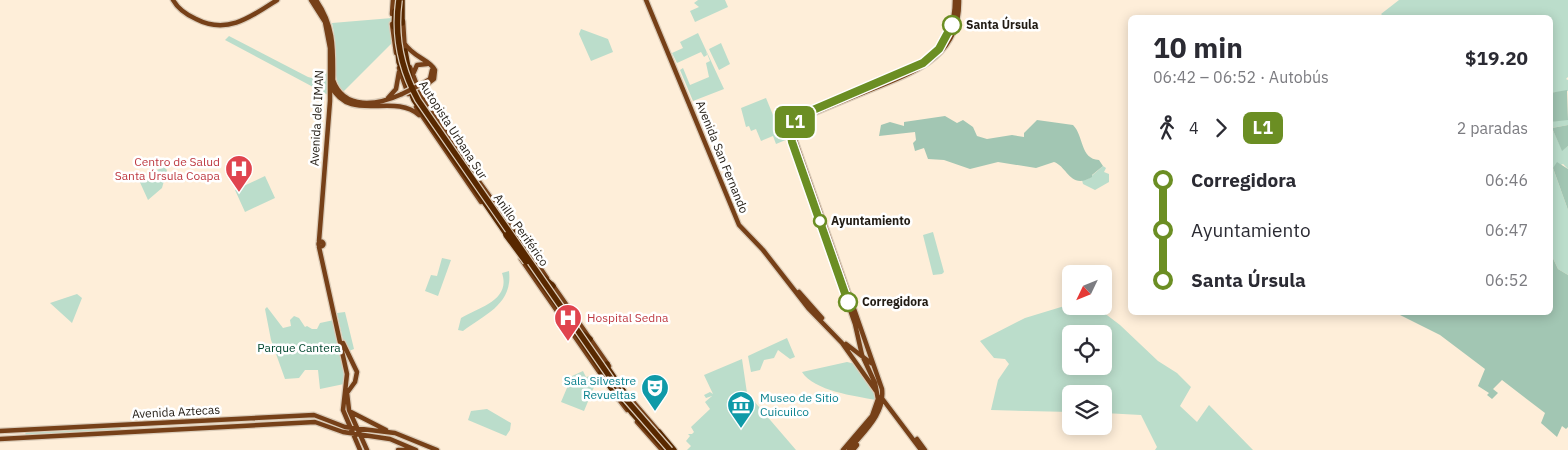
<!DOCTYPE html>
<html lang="es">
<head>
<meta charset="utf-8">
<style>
	body { margin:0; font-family:"IBM Plex Sans",sans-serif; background:#f7f7f7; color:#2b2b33; height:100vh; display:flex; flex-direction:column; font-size:19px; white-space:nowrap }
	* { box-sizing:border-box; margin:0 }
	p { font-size:16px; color:#7c7c81 }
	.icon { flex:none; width:28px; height:28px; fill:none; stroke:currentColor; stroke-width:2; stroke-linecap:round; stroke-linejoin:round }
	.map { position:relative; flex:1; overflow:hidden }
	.details { position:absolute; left:1128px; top:15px; width:425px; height:300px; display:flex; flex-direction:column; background:#fff; border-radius:8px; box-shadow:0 2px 12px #0003 }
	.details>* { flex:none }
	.badge { padding:0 10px; border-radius:8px; font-size:18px; line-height:32px }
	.needle { width:32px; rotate:227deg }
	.buttons { position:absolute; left:1062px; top:265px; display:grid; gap:10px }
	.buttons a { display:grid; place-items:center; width:50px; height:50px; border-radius:8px; background:#fff; box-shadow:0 2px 12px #0003; font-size:25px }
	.map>.badge { position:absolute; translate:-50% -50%; box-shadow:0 0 0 2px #fff }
	.legs { display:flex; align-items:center; gap:8px; height:55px; padding:0 25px; font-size:16px }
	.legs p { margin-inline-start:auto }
	.head { display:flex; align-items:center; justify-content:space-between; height:85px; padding:0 25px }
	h1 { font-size:28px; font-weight:700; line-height:38px }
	ul { padding:0 25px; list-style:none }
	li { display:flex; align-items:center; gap:18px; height:50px; font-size:19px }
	li i { display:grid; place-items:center; width:8px; height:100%; margin:0 6px; background:currentColor }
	li i::after { content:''; width:12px; height:12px; margin:-6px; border:4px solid; border-radius:50%; background:#fff }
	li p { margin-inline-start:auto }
	li:first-child i { background:linear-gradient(#0000 50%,currentColor 0) }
	li:last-child i { background:linear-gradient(currentColor 50%,#0000 0) }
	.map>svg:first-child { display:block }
	.green { fill:#bbddcb; fill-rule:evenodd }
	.forest { fill:#a2c6b3 }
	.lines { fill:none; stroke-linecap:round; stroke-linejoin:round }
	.major-casing { stroke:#dbccb9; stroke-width:7 }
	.highway-casing { stroke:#dbccb9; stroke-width:8 }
	.major { stroke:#764018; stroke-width:4.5 }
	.highway { stroke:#582800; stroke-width:5.5 }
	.major-bridge-casing { stroke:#dbccb9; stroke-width:7; stroke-linecap:butt }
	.highway-bridge-casing { stroke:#dbccb9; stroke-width:8; stroke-linecap:butt }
	.major-bridge { stroke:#764018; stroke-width:4.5 }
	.highway-bridge { stroke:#582800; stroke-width:5.5 }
	.line-1-casing { stroke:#fff; stroke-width:11 }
	.line-1 { stroke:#6b8e23; stroke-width:8 }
	.stop-1-dot { fill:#fff; stroke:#6b8e23; stroke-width:2.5 }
	.labels { text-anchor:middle; stroke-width:5; stroke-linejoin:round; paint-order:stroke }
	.stop-label { font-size:12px; font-weight:bold; fill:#221c14; stroke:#fff; text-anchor:start }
	.street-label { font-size:12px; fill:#221c14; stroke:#fff }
	.health-label { font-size:12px; fill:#be3a42; stroke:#fff; text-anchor:end }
	.park-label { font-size:12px; fill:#00472f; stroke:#fff }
	.culture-label { font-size:12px; fill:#0d838f; stroke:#fff; text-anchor:end }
</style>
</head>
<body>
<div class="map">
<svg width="1568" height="450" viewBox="0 0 1568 450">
	<rect width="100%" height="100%" fill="#feeed9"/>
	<path class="green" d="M698,0H725L728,7L695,22L690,11L699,7L694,3Z
		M1399,0H1568V77L1566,79L1568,80V91L1550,93V18H1385L1381,14Z
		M392,18L391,44L342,93C330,71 338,47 332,23Z
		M581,29L608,39L613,52L591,61L579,34Z
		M698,33L724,89L693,101L680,70L683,68L690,85L709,77L706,63L710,61L706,51L707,55L704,57L701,52L677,63L672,53L683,48L680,42Z
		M229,36L308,77L316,79L323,78L327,72L330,96L225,40Z
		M721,43L730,64L719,70L709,49Z
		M766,98L773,115L778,113L788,139L776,144L773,136L761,141L756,129L751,131L749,126L746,127L741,108Z
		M1559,120H1568V125L1552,128L1562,150L1568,146V169L1563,164L1553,168L1568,210V275L1558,269L1550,252V122Z
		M1103,166L1106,168L1104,172L1109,174V182L1095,190L1083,184L1082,180L1088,179Z
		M164,167L167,170L162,188L148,200L138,178Z
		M265,176L275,198L245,212L235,190Z
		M933,232L944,272L942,274L933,275L923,235Z
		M442,258L451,260L438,296L425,291L431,275L437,276Z
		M509,271C513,304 486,314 463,331L458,330L461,318C480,307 511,300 502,273Z
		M77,294L82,298L72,323L50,303Z
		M1071,304V306H1095L1120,325L1158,361L1177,373L1191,387L1180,406L1197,422L1209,405L1253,450H1155L1157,447L1141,415L1104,413V394H1071V412L991,410L998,380L1009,364L1005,359L994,358L980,341L1025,318ZM1071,334H1104V366H1071Z
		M267,307L283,328L291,326L290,320L294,316L299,318L305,327L307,326L312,329H317L320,323L334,320L345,377L344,384L320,389L318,370H305L299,378L285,379L271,340L265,309Z
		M345,312L354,349L349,351L343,340L337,313Z
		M787,338L795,357L790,359L778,350L774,358L764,360L760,370L751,372L748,356Z
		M742,359L747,393L796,450H687L691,446L686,441L690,436L688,434H692L694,432L691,427L710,409L705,402L712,396L706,398L704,395L710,392L713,394L704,375Z
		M847,362L856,364L874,391L876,400C855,396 814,391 802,372Z
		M583,371L586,377L590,376L597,380L584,411L561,402L572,376Z
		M487,409L511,423L510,430L506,436L468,420L471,411Z
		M120,426L121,431L73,433L71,432V434L26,436L25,432L71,431L72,429Z"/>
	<path class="forest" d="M1567,90L1568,120L1550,122V93Z
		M945,116L957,123L963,120L973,127L977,136L987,139L1012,135L1024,137V133L1037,120L1073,125C1084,136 1080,159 1099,160L1103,166L1092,175V177C1070,190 1068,167 1054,162L1036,168L998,162L970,169L944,160L928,159L924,148L915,151L913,143L916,140L915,132L879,136L881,125L890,122L904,126V122Z
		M1568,125V146L1562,151L1552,128Z
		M1557,162L1568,169V210L1553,168Z
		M1550,252L1558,269L1568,275V427L1566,429L1562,426L1557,437L1541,423L1545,413L1502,380L1493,389L1498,393L1492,399L1487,395L1489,393L1478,386L1485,369L1440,335L1396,313L1550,312Z"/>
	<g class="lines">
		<defs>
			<path id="major" d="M173,0C178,9 187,15 196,19C227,35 251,17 277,0
				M311,0L325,22L330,48V101L319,241
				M316,0C335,27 333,51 333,82
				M646,0L739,225L763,250L809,309L842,343L876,391
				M392,14L393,0
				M403,21L405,53
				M392,24L396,53
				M404,43C414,58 429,59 435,70L434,79L422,88
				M410,67L420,93L462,157
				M399,68L408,94
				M413,74L417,65L427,64
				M333,80C344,111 378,105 402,94
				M422,84L430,79L432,70
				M331,86C350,124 393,92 419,115
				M388,98L396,89L399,72
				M416,107L481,202
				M478,180L513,229
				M318.5 244a2.5 2.5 0 1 1 5 0a2.5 2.5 0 1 1-5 0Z
				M319,247L347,374L343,410L360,450
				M526,247L547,278
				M521,259L602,376
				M552,284L609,366
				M799,292L822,318
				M343,343L357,372L355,382L347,393L349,410L367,450
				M846,344L871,363
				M623,390L660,433
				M614,393L627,410
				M881,397L921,450
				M351,412L386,430
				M637,422L662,450
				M0,431L314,415L345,427L395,433L437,450
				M0,439L315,422L343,432L390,439L416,450
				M917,439L925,450
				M398,450H412
				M843,450L872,416L878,399L875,383L862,355L855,324L792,142C789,129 794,119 806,113C828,103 851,94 874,85C917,67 955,54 955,0
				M849,450C863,432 885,415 882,389L796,143C793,132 795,123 805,117C830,106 855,96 880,86C922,69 960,53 959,0
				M853,450L857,445L855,441"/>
			<path id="highway" d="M402,0V23
				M395,25L399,62L414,100L509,238
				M394,27L395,11
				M405,51L410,79
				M461,156L471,171
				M470,168L478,183
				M510,228L527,251
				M525,260L560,309
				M538,272L553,286
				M575,331L605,375
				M579,331L590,339
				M607,364V367L624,392
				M601,373L615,394
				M619,395L632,413L666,450
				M659,432L674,450"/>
		</defs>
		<use href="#major" class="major-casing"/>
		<use href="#highway" class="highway-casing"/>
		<use href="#major" class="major"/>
		<use href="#highway" class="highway"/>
		<defs>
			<path id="major-bridge" d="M402,94L422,84"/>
			<path id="highway-bridge" d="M399,0C394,35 401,69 418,100L623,396L670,450
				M506,235L526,262
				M566,319L572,330"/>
		</defs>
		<use href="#major-bridge" class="major-bridge-casing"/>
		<use href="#highway-bridge" class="highway-bridge-casing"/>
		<use href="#major-bridge" class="major-bridge"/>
		<use href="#highway-bridge" class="highway-bridge"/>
	</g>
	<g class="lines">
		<defs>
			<path id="line-1" d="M848,302L792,142C789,129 794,119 806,113L923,63L939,49L952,25"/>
		</defs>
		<use href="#line-1" class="line-1-casing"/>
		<use href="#line-1" class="line-1"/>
	</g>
	<defs>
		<symbol id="hospital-pin" viewBox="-11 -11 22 30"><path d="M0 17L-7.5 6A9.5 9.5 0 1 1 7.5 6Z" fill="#e0444e" stroke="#fff"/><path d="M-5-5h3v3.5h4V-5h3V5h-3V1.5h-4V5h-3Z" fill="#fff"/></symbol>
		<symbol id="theatre-pin" viewBox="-11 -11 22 30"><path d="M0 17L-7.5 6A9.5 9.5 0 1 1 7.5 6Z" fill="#0f9aa8" stroke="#fff"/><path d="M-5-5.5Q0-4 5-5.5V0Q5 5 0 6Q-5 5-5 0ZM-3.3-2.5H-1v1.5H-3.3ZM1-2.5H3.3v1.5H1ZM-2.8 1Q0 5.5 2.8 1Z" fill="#fff"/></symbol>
		<symbol id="museum-pin" viewBox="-11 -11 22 30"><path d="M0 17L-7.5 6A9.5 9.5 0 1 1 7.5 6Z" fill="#0f9aa8" stroke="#fff"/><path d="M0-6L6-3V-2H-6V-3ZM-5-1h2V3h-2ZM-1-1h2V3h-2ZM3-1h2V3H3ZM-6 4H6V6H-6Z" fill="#fff"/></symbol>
	</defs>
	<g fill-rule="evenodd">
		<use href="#hospital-pin" x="223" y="153" width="32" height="43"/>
		<use href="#hospital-pin" x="552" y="302" width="32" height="43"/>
		<use href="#theatre-pin" x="639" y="372" width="32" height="43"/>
		<use href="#museum-pin" x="725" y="389" width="32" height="43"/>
	</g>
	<g class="stop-1-dot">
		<circle cx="952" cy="25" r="9"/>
		<circle cx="820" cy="221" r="6"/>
		<circle cx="848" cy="302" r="9"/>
	</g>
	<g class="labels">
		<g class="stop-label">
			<text x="966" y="29">Santa Úrsula</text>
			<text x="831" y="225">Ayuntamiento</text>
			<text x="862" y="306">Corregidora</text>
		</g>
		<g class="street-label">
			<text transform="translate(317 118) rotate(-87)" y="4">Avenida del IMAN</text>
			<text transform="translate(453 130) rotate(57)" y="4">Autopista Urbana Sur</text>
			<text transform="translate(722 157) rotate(68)" y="4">Avenida San Fernando</text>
			<text transform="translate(521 230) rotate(55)" y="4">Anillo Periférico</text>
			<text transform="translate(176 412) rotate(-3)" y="4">Avenida Aztecas</text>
		</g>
		<g class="health-label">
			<text x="220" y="166">Centro de Salud<tspan x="220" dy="14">Santa Úrsula Coapa</tspan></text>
			<text x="587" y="322" text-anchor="start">Hospital Sedna</text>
		</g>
		<g class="park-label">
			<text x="299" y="352">Parque Cantera</text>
		</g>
		<g class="culture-label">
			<text x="636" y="385">Sala Silvestre<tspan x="636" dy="14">Revueltas</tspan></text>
			<text x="760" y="402" text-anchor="start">Museo de Sitio<tspan x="760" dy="14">Cuicuilco</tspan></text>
		</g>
	</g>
</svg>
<div class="buttons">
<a><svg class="needle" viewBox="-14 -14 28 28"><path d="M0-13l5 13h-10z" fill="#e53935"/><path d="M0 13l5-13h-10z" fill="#7c7c81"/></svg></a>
<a><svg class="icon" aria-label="locate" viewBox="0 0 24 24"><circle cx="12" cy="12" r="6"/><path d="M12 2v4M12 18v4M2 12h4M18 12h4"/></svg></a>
<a><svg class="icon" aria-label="layers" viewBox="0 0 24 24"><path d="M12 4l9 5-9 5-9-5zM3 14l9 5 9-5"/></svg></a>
</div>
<b class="badge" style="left:795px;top:122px;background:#6b8e23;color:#fff">L1</b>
<section class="details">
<div class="head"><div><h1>10 min</h1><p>06:42 – 06:52 · Autobús</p></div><b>$19.20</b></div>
<div class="legs"><svg class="icon" aria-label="walk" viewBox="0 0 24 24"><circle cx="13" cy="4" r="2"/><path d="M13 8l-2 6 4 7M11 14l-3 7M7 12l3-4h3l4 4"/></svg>4<svg class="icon" aria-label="forward" viewBox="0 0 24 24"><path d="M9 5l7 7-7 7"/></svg><b class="badge" style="background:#6b8e23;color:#fff">L1</b><p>2 paradas</p></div>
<ul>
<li><i style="color:#6b8e23"></i><b>Corregidora</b><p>06:46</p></li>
<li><i style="color:#6b8e23"></i><span>Ayuntamiento</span><p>06:47</p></li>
<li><i style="color:#6b8e23"></i><b>Santa Úrsula</b><p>06:52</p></li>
</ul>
</section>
</div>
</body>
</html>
